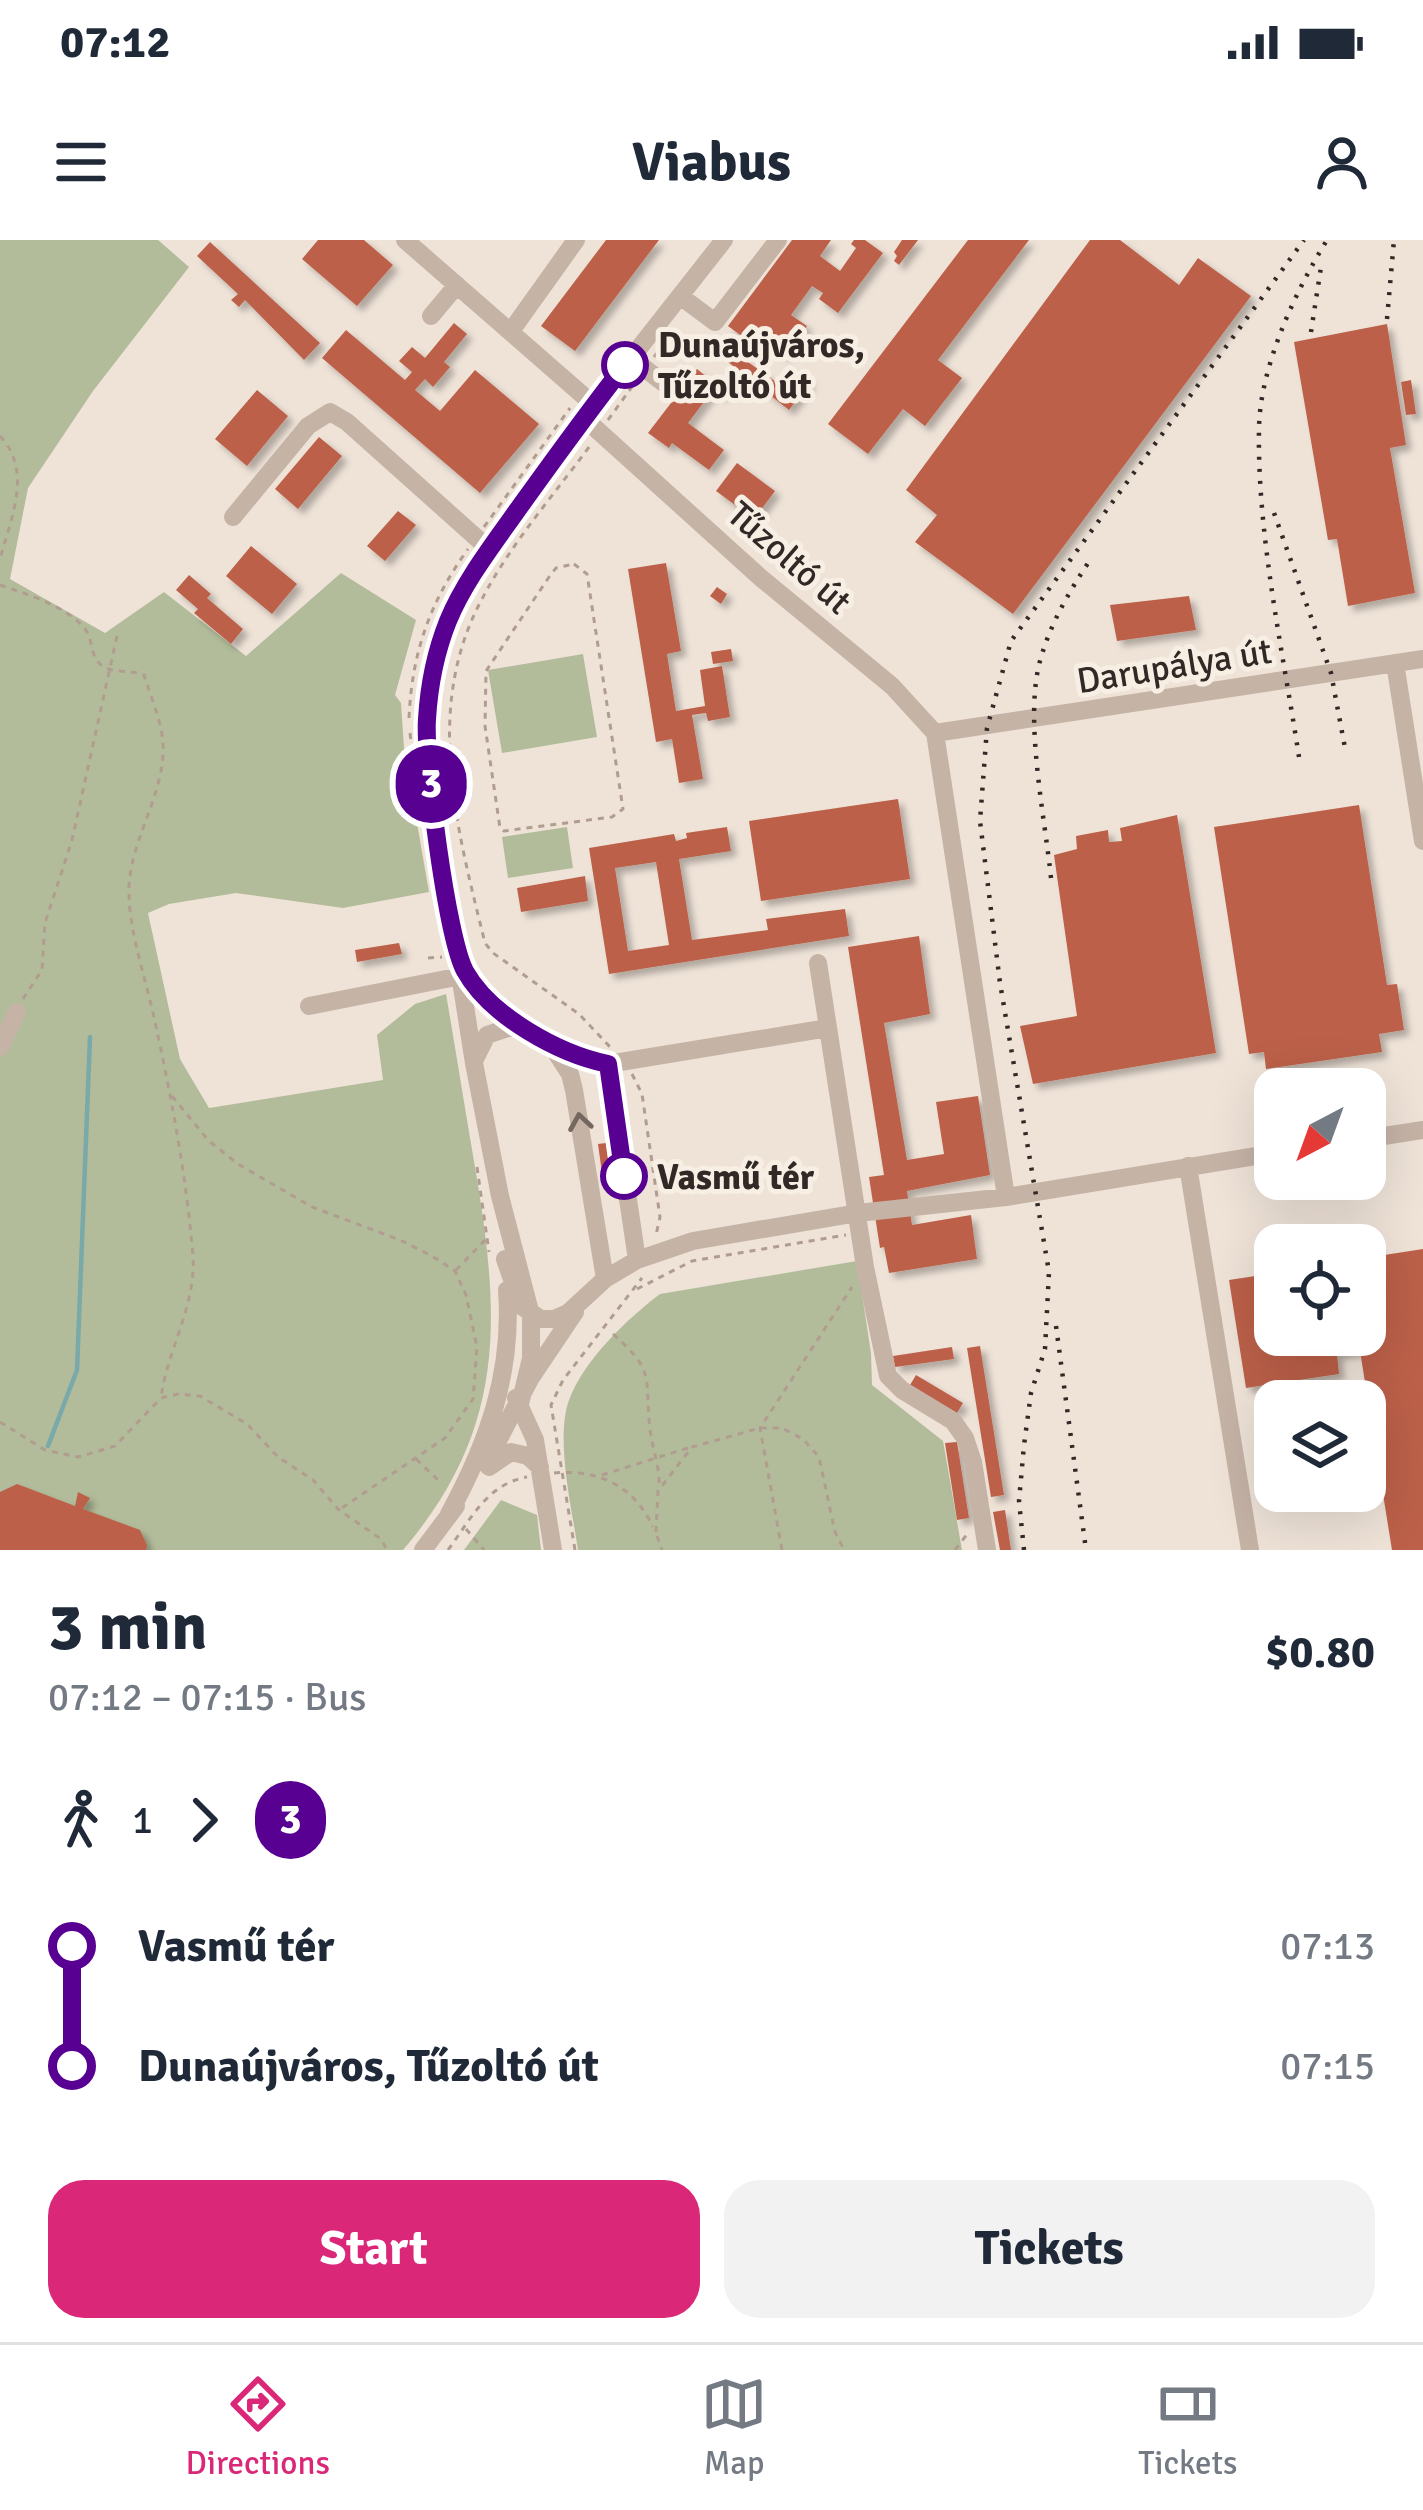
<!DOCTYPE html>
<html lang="en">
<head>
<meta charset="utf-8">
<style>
	body { margin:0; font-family:Signika,sans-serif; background:#f2f2f3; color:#1f2937; height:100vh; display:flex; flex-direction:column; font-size:45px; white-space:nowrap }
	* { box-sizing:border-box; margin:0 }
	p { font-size:39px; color:#747a83 }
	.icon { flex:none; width:66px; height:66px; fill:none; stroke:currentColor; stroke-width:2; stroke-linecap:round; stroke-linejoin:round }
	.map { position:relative; height:1310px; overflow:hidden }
	.side { display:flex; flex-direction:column; background:#fff; flex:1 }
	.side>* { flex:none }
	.badge { padding:0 24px; border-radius:39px; font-size:42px; line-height:78px }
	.needle { width:78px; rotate:221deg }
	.fabs { position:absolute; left:1254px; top:828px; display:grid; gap:24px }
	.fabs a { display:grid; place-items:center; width:132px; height:132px; border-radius:24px; background:#fff; box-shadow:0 12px 48px #0002; font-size:60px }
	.map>.badge { position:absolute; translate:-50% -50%; box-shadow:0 0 0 6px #fff }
	.legs { display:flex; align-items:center; gap:18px; height:132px; padding:0 48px; font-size:39px }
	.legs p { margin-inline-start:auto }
	.overview { display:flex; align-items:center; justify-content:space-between; height:204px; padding:0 48px }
	h1 { font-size:66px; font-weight:700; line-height:90px }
	.cta { display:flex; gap:24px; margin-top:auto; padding:24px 48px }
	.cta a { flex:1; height:138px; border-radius:36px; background:#db2777; color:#fff; font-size:48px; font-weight:700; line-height:138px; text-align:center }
	.cta a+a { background:#f2f2f3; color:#1f2937 }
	ul { padding:0 48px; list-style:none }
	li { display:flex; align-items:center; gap:42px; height:120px; font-size:45px }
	li i { display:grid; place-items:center; width:18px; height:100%; margin:0 15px; background:currentColor }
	li i::after { content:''; width:30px; height:30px; margin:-15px; border:9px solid; border-radius:50%; background:#fff }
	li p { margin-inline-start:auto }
	li:first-child i { background:linear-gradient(#0000 50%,currentColor 0) }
	li:last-child i { background:linear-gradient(currentColor 50%,#0000 0) }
	.status { display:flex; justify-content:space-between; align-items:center; height:84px; padding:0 60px; background:#fff; direction:ltr }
	.status svg { height:33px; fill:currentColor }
	header { display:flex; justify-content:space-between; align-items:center; height:156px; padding:0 48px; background:#fff; font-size:54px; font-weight:700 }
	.dock { display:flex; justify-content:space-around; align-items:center; height:168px; border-top:3px solid #e0e1e3; background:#fff; font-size:33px; color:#747a83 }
	.dock a { display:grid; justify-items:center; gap:6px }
	.dock .active { color:#db2777 }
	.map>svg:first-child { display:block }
	.green { fill:#b2bc9a }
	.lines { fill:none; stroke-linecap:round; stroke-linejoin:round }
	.stream { stroke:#7aa9a9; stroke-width:4.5 }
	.building { fill:#bc6149; fill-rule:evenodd; filter:url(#shadow) }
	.path { stroke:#b19d90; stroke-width:3; stroke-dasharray:6 6; stroke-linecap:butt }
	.minor { stroke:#c5b3a6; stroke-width:18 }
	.rail { stroke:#322926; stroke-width:4.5; stroke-dasharray:3 9; stroke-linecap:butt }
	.oneway { stroke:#746760 }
	.line-1-casing { stroke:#fff; stroke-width:27 }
	.line-1 { stroke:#570091; stroke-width:18 }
	.stop-1-dot { fill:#fff; stroke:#570091; stroke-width:6 }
	.labels { text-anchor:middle; stroke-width:10; stroke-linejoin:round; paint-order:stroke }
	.stop-label { font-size:36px; font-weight:bold; fill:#322926; stroke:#f7eee4; text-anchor:start }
	.street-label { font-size:36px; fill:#322926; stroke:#f7eee4 }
</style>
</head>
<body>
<div class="status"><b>07:12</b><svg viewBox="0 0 49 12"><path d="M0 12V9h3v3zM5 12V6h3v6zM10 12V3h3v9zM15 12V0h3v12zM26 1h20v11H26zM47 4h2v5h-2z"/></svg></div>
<header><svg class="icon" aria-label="menu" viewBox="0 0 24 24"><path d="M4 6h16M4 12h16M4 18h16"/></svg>Viabus<svg class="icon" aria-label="person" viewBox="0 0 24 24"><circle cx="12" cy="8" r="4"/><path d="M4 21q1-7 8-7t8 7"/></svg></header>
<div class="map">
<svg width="1423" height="1310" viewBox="0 0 1423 1310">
	<defs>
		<filter id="shadow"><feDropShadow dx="5.5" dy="5.5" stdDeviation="3" flood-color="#0004"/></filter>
	</defs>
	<rect width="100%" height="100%" fill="#efe3d8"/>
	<path class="green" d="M0,0H158L189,27L93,151L28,248L10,339L105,393L164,352L246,416L341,333L416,380L395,455L401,463L404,508L429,652L343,668L236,653L169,664L148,673L180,819L209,868L383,840L377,795L415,764L446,754C456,812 465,869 475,927C500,1076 508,1187 403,1310H0Z
		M583,414L597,497L502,513L488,430Z
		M567,587L573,628L508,638L502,597Z
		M857,1021L871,1113L872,1145L943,1201L962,1310H578C572,1269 555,1199 569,1160C584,1120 627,1079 660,1054Z
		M501,1260L537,1275L541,1310H464Z"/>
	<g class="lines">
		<path class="stream" d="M48,1206L77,1130L90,797"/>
	</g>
	<path class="building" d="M318,0H364L393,25L357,66L302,19Z
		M606,0H659L575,111L541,86Z
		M792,0H831L820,16L840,31L856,8L851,4L854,0H865L883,13L838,73L819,59L823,53L812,46L791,75L807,86L785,116L764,100L758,108L728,86Z
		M902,0H918L899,25L894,21L897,16L894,12Z
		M968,0H1029L938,120L962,138L925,186L903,169L868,214L828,184Z
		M1090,0H1120L1179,45L1198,18L1251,56L1013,374L915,302L937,275L906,250Z
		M210,2L320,103L304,120L245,60L239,67L231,60L238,54L197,16Z
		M454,83L467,94L444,122L450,127L433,147L425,139L415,150L440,171L475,130L539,184L480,253L322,118L346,90L405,140L412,132L399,121L412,107L425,118Z
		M1387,84L1406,205L1390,208L1415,353L1348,366L1337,299L1328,300L1294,102Z
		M734,112L779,144L791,128L810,142L789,170L728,122Z
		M697,129L724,151L721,156L713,150L688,183L724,210L709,230L672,203L669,208L648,193Z
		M1411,140L1416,174L1406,175L1401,142Z
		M257,150L288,176L247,226L215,199Z
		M319,197L342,216L298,269L275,249Z
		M737,223L775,251L754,279L716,251Z
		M398,271L416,285L385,321L367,306Z
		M251,306L297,344L272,374L226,336Z
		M666,323L681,411L667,414L676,471L705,466L700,430L722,426L730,477L708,481L706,473L692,475L703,539L679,543L672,499L656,502L628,329Z
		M189,335L211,354L207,358L243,389L231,404L194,373L198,369L176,350Z
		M717,347L727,354L721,364L710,356Z
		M1189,356L1196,390L1117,401L1110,365Z
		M731,409L733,421L713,424L711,412Z
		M898,559L910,639L761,661L749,581Z
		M1359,565L1387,745L1397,744L1404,790L1379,794L1382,812L1266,829L1264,812L1249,814L1214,587Z
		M1177,575L1216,813L1033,844L1020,786L1077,776L1054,615L1077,609L1076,596L1108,590L1109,602L1122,601L1120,588Z
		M727,587L731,611L679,619L692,700L768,690L766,679L845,669L849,696L609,734L589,608L674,594L676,601L687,598L686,593ZM656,622L669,705L628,711L615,628Z
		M585,636L588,661L521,672L517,648Z
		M919,696L930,774L884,783L907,920L944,914L936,862L978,856L990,935L907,951L912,985L971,975L977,1019L889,1033L884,1007L880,1008L869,937L884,935L848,707Z
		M399,703L402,714L357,722L355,710Z
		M606,903L610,932L602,933L598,904Z
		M1423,1009V1310H1392L1360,1111L1337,1114L1339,1134L1246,1148L1229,1040L1275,1033V1095H1365V1018Z
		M980,1106L1004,1255L991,1257L967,1108Z
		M952,1107L954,1119L895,1127L893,1116Z
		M916,1135L963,1163L957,1173L910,1145Z
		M957,1202L969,1278L957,1280L945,1203Z
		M17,1244L75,1266L78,1252L90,1258L83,1269L140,1290L147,1305L146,1310H0V1252Z
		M1005,1270L1011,1310H1000L993,1272Z"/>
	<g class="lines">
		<path class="path" d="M654,117L667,100
			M608,180L634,144
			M0,196C33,231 11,278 0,319
			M589,207C553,256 510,305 482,359C423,468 457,589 485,703L493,713L579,774L611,808
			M484,287L570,168
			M574,324L587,334L623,569L612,577L504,591L500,588L485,486L486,431L549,337L556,328Z
			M0,345C26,354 67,366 85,389C93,399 90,414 99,423C111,435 130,429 144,435C152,461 165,488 163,515C160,561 131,601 129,647C128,688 144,733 153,773C171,854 186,934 193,1016C196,1067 167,1110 161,1158
			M409,478C412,412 430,362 468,309
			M410,493L420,579
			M428,718L442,717
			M23,759L42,730L45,683L72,600L117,396
			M632,834L642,854L660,977L656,995
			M172,856L208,900L238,924L312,967L400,1000L432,1016L455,1031L466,1055L477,1107L473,1159L445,1198L339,1270
			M477,927L489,1012
			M456,1030L487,998
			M637,1049L692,1021L846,995
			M613,1094C657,1133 644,1137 650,1189C652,1208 660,1226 659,1246
			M0,1182L45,1210L78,1217L115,1206L161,1158L178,1154L200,1156L247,1184L278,1217L313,1240L339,1270L381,1299L387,1310
			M416,1219L439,1241
			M554,1233C599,1229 634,1246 653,1287
			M602,1235L691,1207
			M466,1289L484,1310
			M656,1292L658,1251L692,1207L760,1188H782L803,1199L819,1217L835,1292L844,1310
			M657,1296L662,1310
			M448,1310C471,1279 487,1244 527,1237
			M575,1310L551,1165L563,1140L642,1038
			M782,1310L760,1188L852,1047
			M955,1310L968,1293"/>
		<path class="minor" d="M405,0L594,165
			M680,56L715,82L778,0
			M431,76L457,45
			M511,91L576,0
			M631,118L673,150
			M584,178L761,338L892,446L935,493L1006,957
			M233,277L308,186L330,172L347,182L489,309
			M1395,423L1423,601
			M935,493L1423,419
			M818,723L865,1027L888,1136L902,1150L953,1181L965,1198L973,1222L987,1310
			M463,728C490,774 556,814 608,824L828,788
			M309,766L461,736
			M550,803L570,834L574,850L605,1039
			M0,807L17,772
			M475,819L487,795L508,788H527
			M608,824L637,1020
			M1365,899L1423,890
			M1188,926L1250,1310
			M505,1019L521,1066L541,1079H554L568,1073L605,1039L637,1020L693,1001L858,973L1006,957L1275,913
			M516,1158L535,1200L553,1310
			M520,1164L531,1118V1075L500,956L474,823L439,602L426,481L433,430L449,378L489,309L584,178L724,0
			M486,1224L530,1139L575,1072
			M489,1227L511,1212L528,1216L540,1227
			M449,1274C488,1202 513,1133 507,1050
			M423,1310L456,1266"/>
		<path class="rail" d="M1387,79L1394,0
			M1311,92L1321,27
			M1274,273L1331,433L1345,508
			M1299,517C1283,412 1257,295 1259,188C1260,127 1295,52 1327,0
			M1051,638C1045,578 1024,479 1040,421C1050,384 1069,352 1090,320
			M1056,1086L1086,1310
			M1024,1310L1019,1261L1024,1205L1031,1153L1045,1109L1049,1032L1000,743L980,581L987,488L1011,401L1304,0"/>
	</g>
	<defs><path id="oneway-chevron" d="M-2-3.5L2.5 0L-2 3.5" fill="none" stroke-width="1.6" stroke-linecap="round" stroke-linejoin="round" transform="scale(3)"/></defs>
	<use class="oneway" href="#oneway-chevron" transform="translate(580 882) rotate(-99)"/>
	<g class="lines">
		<defs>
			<path id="line-1" d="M624,936L608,824C559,814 490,776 465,731C447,698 424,520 427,479C429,446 436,411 448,381C464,342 492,306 516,272C552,222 587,173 625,125"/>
		</defs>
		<use href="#line-1" class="line-1-casing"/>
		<use href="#line-1" class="line-1"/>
	</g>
	<g class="stop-1-dot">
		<circle cx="625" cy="125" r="21"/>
		<circle cx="624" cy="936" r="21"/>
	</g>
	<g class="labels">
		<g class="stop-label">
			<text x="658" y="117">Dunaújváros,<tspan x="658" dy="41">Tűzoltó út</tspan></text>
			<text x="657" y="949">Vasmű tér</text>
		</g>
		<g class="street-label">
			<text transform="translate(790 317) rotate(41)" y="13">Tűzoltó út</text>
			<text transform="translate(1174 425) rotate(-9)" y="13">Darupálya út</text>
		</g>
	</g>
</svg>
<div class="fabs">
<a><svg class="needle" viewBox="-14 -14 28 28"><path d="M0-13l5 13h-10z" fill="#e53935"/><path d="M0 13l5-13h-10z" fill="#747a83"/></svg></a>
<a><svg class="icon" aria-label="locate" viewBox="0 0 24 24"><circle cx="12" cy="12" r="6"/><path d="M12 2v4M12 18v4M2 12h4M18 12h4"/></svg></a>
<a><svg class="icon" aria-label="layers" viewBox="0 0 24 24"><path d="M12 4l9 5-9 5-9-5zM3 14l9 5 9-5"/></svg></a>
</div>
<b class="badge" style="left:431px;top:544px;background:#570091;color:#fff">3</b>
</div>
<section class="side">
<div class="overview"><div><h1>3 min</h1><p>07:12 – 07:15 · Bus</p></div><b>$0.80</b></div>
<div class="legs"><svg class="icon" aria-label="walk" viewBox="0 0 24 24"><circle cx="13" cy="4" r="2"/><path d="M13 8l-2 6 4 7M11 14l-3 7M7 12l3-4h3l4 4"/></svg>1<svg class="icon" aria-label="forward" viewBox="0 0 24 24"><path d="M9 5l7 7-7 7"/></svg><b class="badge" style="background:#570091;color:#fff">3</b></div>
<ul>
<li><i style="color:#570091"></i><b>Vasmű tér</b><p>07:13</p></li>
<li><i style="color:#570091"></i><b>Dunaújváros, Tűzoltó út</b><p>07:15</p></li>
</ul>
<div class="cta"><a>Start</a><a>Tickets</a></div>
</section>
<nav class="dock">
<a class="active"><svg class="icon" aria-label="directions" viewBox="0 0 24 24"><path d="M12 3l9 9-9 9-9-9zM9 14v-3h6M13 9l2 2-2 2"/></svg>Directions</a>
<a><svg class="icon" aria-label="map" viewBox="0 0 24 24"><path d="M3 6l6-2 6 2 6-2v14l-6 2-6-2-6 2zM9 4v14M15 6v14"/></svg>Map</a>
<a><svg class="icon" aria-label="tickets" viewBox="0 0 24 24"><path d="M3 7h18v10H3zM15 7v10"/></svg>Tickets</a>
</nav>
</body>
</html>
